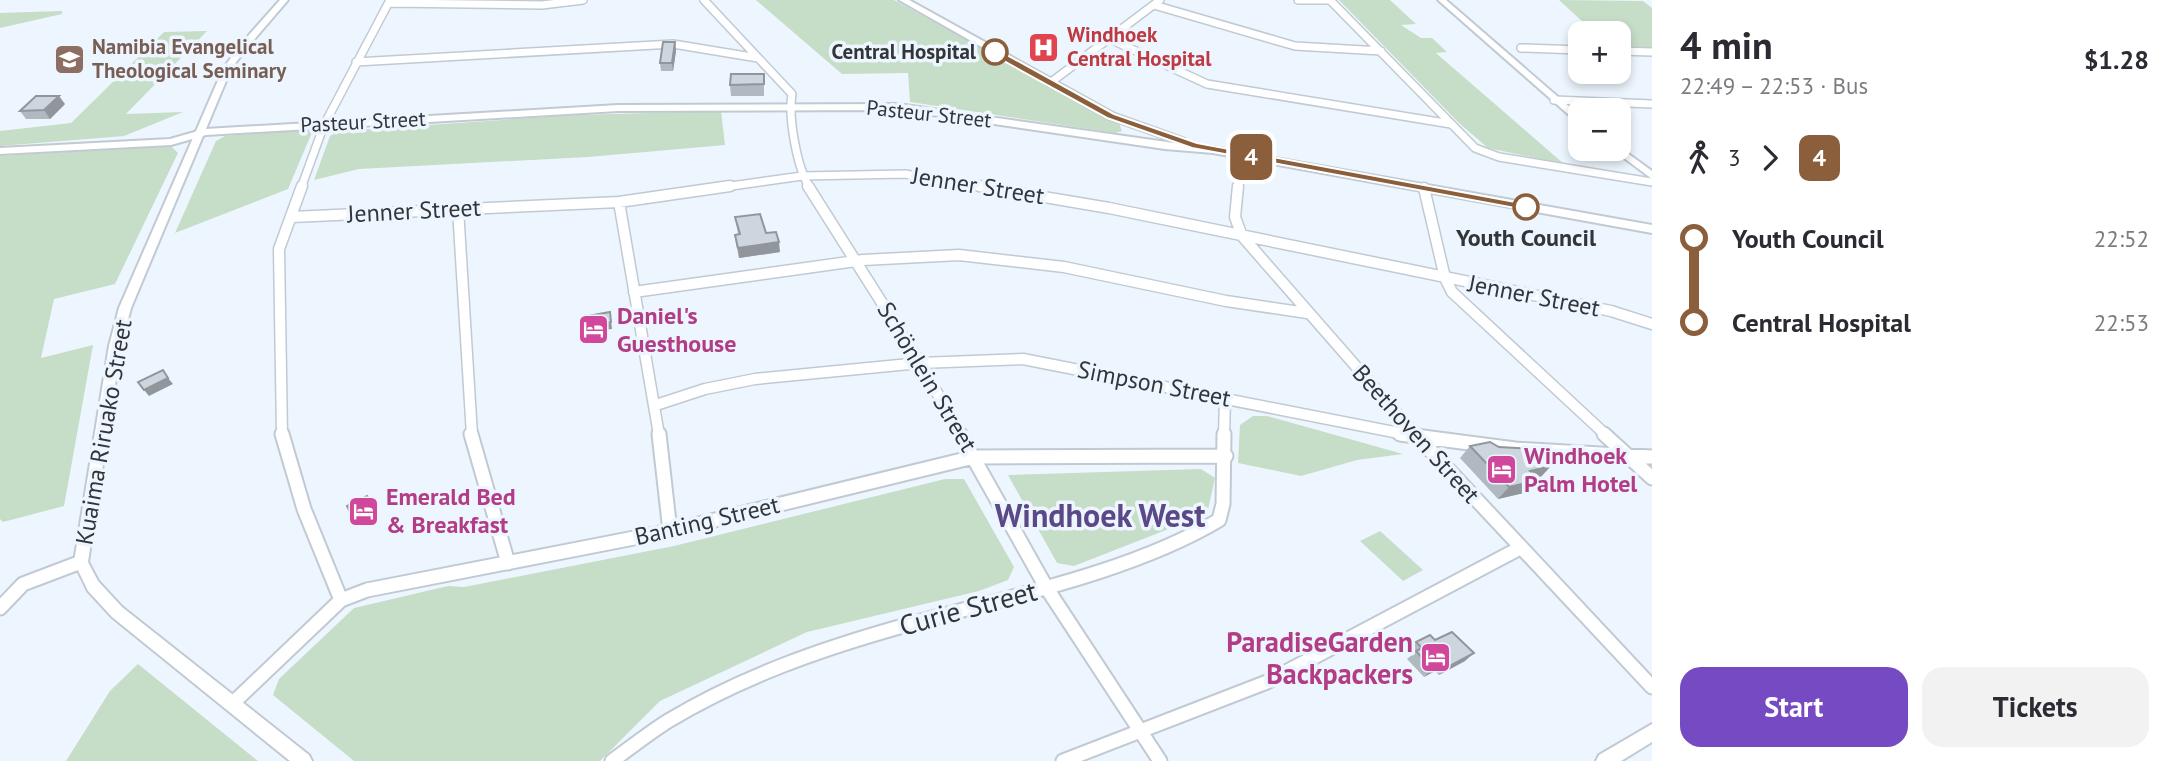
<!DOCTYPE html>
<html lang="en">
<head>
<meta charset="utf-8">
<style>
	body { margin:0; font-family:"PT Sans",sans-serif; background:#f2f2f3; color:#2b2b33; height:100vh; display:flex; flex-direction:column; font-size:26px; white-space:nowrap }
	* { box-sizing:border-box; margin:0 }
	p { font-size:23px; color:#7c7c81 }
	.icon { flex:none; width:38px; height:38px; fill:none; stroke:currentColor; stroke-width:2; stroke-linecap:round; stroke-linejoin:round }
	.map { position:relative; flex:1; overflow:hidden }
	.side { display:flex; flex-direction:column; background:#fff; width:525px }
	.side>* { flex:none }
	.badge { padding:0 14px; border-radius:10px; font-size:24px; line-height:46px }
	.controls { position:absolute; left:1568px; top:21px; display:grid; gap:14px }
	.controls a { display:grid; place-items:center; width:63px; height:63px; border-radius:14px; background:#fff; box-shadow:0 4px 10px #0003; font-size:35px }
	.map>.badge { position:absolute; translate:-50% -50%; box-shadow:0 0 0 4px #fff }
	.legs { display:flex; align-items:center; gap:10px; height:77px; padding:0 28px; font-size:23px }
	.legs p { margin-inline-start:auto }
	.overview { display:flex; align-items:center; justify-content:space-between; height:119px; padding:0 28px }
	h1 { font-size:38px; font-weight:700; line-height:52px }
	.cta { display:flex; gap:14px; margin-top:auto; padding:14px 28px }
	.cta a { flex:1; height:80px; border-radius:21px; background:#754ac2; color:#fff; font-size:28px; font-weight:700; line-height:80px; text-align:center }
	.cta a+a { background:#f2f2f3; color:#2b2b33 }
	ul { padding:0 28px; list-style:none }
	li { display:flex; align-items:center; gap:24px; height:84px; font-size:26px }
	li i { display:grid; place-items:center; width:10px; height:100%; margin:0 9px; background:currentColor }
	li i::after { content:''; width:18px; height:18px; margin:-9px; border:5px solid; border-radius:50%; background:#fff }
	li p { margin-inline-start:auto }
	li:first-child i { background:linear-gradient(#0000 50%,currentColor 0) }
	li:last-child i { background:linear-gradient(currentColor 50%,#0000 0) }
	main { display:flex; flex:1; min-height:0 }
	.map>svg:first-child { display:block }
	.green { fill:#c6ddc8 }
	.lines { fill:none; stroke-linecap:round; stroke-linejoin:round }
	.minor-far2-casing { stroke:#c1cad2; stroke-width:10 }
	.minor-far1-casing { stroke:#c1cad2; stroke-width:13 }
	.minor-casing { stroke:#c1cad2; stroke-width:17 }
	.tertiary-casing { stroke:#c1cad2; stroke-width:4 }
	.secondary-casing { stroke:#c1cad2; stroke-width:4 }
	.minor-far2 { stroke:#fff; stroke-width:7 }
	.minor-far1 { stroke:#fff; stroke-width:10 }
	.minor { stroke:#fff; stroke-width:13 }
	.tertiary { fill:#fff; fill-rule:evenodd }
	.secondary { fill:#fff; fill-rule:evenodd }
	.wall { fill:#b0b8c0 }
	.shaded-wall { fill:#90969c }
	.building { fill:#cdd6df; stroke:#90969c; stroke-width:2 }
	.line-1 { fill:#8b5e3c; stroke:#fff; stroke-width:2 }
	.stop-1-dot { fill:#fff; stroke:#8b5e3c; stroke-width:3.5 }
	.labels { text-anchor:middle; stroke-width:7; stroke-linejoin:round; paint-order:stroke }
	.far-health-label { font-size:21px; font-weight:bold; fill:#be3a42; stroke:#edf6fe; text-anchor:start }
	.far-education-label { font-size:21px; font-weight:bold; fill:#785e54; stroke:#edf6fe; text-anchor:start }
	.far-stop-label { font-size:21px; font-weight:bold; fill:#323539; stroke:#edf6fe; text-anchor:end }
	.far-street-label { font-size:21px; fill:#323539; stroke:#edf6fe }
	.street-label { font-size:24px; fill:#323539; stroke:#edf6fe }
	.stop-label { font-size:24px; font-weight:bold; fill:#323539; stroke:#edf6fe }
	.hotel-label { font-size:24px; font-weight:bold; fill:#b23c85; stroke:#edf6fe; text-anchor:start }
	.near-street-label { font-size:28px; fill:#323539; stroke:#edf6fe }
	.near-hotel-label { font-size:28px; font-weight:bold; fill:#b23c85; stroke:#edf6fe; text-anchor:end }
	.district-label { font-size:32px; font-weight:bold; fill:#5b4886; stroke:#edf6fe }
</style>
</head>
<body>
<main>
<div class="map">
<svg width="1652" height="761" viewBox="0 0 1652 761">
	<rect width="100%" height="100%" fill="#edf6fe"/>
	<path class="green" d="M756,0H894L1119,123L1122,131L1115,133L910,102L908,73L842,74Z
		M1339,0H1390L1416,24L1401,25L1421,38H1432L1447,52L1436,53L1564,164L1488,148L1459,123Z
		M1559,0L1643,1L1652,8V48L1619,47V33H1595Z
		M62,11V14L0,28V13Z
		M207,31L126,114L183,112L124,136L0,146V131L71,123L164,32Z
		M721,111L725,145L588,157L359,169L314,180L330,136L338,131L577,115Z
		M292,130H313L288,189L175,233L216,141L225,136Z
		M171,146L178,153L115,284L54,299L41,358L93,345L64,506L3,522L0,519V156Z
		M1253,416H1267L1403,454L1357,460L1301,476L1238,463L1240,425Z
		M1201,469L1215,478L1207,514L1074,566L1057,563L1008,475Z
		M945,479H964L1014,567L1008,580L979,591L807,632L660,701L600,761H354L273,695L279,679L354,608L448,586L464,587L674,546Z
		M1380,531L1423,570L1403,581L1360,541Z
		M138,664L258,761H66L110,691Z"/>
	<g class="lines">
		<defs>
			<path id="minor-far2" d="M704,0L792,94C788,118 797,168 810,188
				M1298,0H1330
				M1330,0L1475,148L1499,157L1652,182
				M389,3L542,5L583,0
				M1154,5L1295,46L1381,51
				M1110,39L1207,84L1451,124
				M1521,48L1580,50
				M1619,51L1652,52
				M356,62L673,44L758,58
				M1050,83L1160,0
				M1554,100L1652,104
				M301,188L324,125L390,0
				M717,188L802,176L905,174L989,188
				M1238,188L1241,155"/>
			<path id="minor-far1" d="M808,186L920,363L961,435
				M979,186L1109,208L1611,311L1652,324
				M1238,186L1235,217L1242,236L1416,435
				M1424,188L1445,278L1452,292L1606,435
				M619,202L659,435
				M458,209L472,435
				M292,217L619,202L730,186
				M634,292L863,260L959,255L1064,267L1226,301L1307,313
				M656,405L705,389L755,379L920,363L1023,359L1409,435
				M282,435L279,249L302,186
				M1224,435L1225,398"/>
			<path id="minor" d="M282,434L304,509L341,600
				M471,434L508,563
				M659,434L670,531
				M960,434L1046,587L1160,761
				M1400,434L1515,449L1652,457
				M1415,434L1652,687
				M1604,434L1652,478
				M0,608L23,584L81,562
				M232,704L341,600L367,590L670,531L974,457L1226,456
				M612,761C630,748 649,733 668,721C741,677 821,649 903,626C1003,598 1130,573 1219,520L1223,504L1224,434
				M1063,761L1267,682L1520,548"/>
			<path id="tertiary" d="M280,0H288L246,49L231,69L131,308L121,346L88,562L98,581L122,607L309,755L312,761H290L112,617L88,591L74,562L109,346L119,308L223,69L240,45Z
				M1438,0H1446L1580,116V123L1577,122Z
				M1619,147L1652,171V179L1612,149H1619Z
				M1652,724V742L1621,761H1596L1599,755Z"/>
			<path id="secondary" d="M899,0H909L1115,114L1185,139L1186,141L1181,144L1213,147L1652,225V233L1213,153L1165,149L898,110L618,111L206,135L171,145L0,154V148L170,139L205,129L618,105L898,104L1181,144L1107,118Z"/>
		</defs>
		<use href="#minor-far2" class="minor-far2-casing"/>
		<use href="#minor-far1" class="minor-far1-casing"/>
		<use href="#minor" class="minor-casing"/>
		<use href="#tertiary" class="tertiary-casing"/>
		<use href="#secondary" class="secondary-casing"/>
		<use href="#minor-far2" class="minor-far2"/>
		<use href="#minor-far1" class="minor-far1"/>
		<use href="#minor" class="minor"/>
		<use href="#tertiary" class="tertiary"/>
		<use href="#secondary" class="secondary"/>
	</g>
	<path class="wall" d="M675,42L676,51L673,71H661L660,63Z
		M764,74V96H731L730,85Z
		M65,104L50,119H26L20,111Z
		M735,217L766,233L780,252L739,258L736,244L735,235L738,234Z
		M1470,446L1499,447L1540,478L1538,479L1539,480L1528,492L1498,499L1460,458Z
		M1435,640L1465,661L1439,675L1435,671L1424,677L1407,659L1412,655L1407,650L1416,642Z"/>
	<path class="shaded-wall" d="M675,42L676,51L673,71L672,63Z
		M59,96L65,104L50,119L44,110Z
		M779,242L780,252L739,258L738,248Z
		M610,312L612,329L594,331L595,337L584,339L583,333Z
		M168,378L173,384L149,396L144,390Z
		M1551,466L1540,478L1519,483L1530,471Z
		M1539,480L1528,492L1498,499L1509,487Z
		M367,496L377,513L361,522L359,519Z
		M1474,653L1465,661L1439,675L1448,667Z
		M1444,663L1435,671L1424,677L1432,669Z"/>
	<path class="building" d="M663,42H675L672,63H660Z
		M731,74H764V84L730,85Z
		M36,96H59L44,110L20,111Z
		M760,214L766,233L776,232L779,242L738,248L735,235L740,234L735,217Z
		M610,312L611,322L593,325V331L583,333L582,317Z
		M163,370L168,378L144,390L138,382Z
		M1490,442L1499,447L1534,449L1551,466L1530,471L1539,480L1509,487L1470,446Z
		M367,496L375,511L359,519L356,512L351,514L347,506Z
		M1452,632L1474,653L1448,667L1444,663L1432,669L1416,651L1422,648L1416,642L1430,635L1435,640Z"/>
	<path class="line-1" d="M991,50H998L1114,114L1197,143L1526,204L1531,207L1526,210L1192,148L1107,118L991,54Z"/>
	<defs>
		<symbol id="hospital-square" viewBox="-11 -11 22 22"><rect x="-9" y="-9" width="18" height="18" rx="4" fill="#e0444e" stroke="#edf6fe"/><path d="M-5-5h3v3.5h4V-5h3V5h-3V1.5h-4V5h-3Z" fill="#fff"/></symbol>
		<symbol id="school-square" viewBox="-11 -11 22 22"><rect x="-9" y="-9" width="18" height="18" rx="4" fill="#8d6e63" stroke="#edf6fe"/><path d="M0-5L7-2L0 1L-7-2ZM-4 1L0 2.5L4 1V4Q0 6-4 4Z" fill="#fff"/></symbol>
		<symbol id="hotel-square" viewBox="-11 -11 22 22"><rect x="-9" y="-9" width="18" height="18" rx="4" fill="#d1479c" stroke="#edf6fe"/><path d="M-6-4.5h1.5V1H6V5H4.5V3h-9V5H-6ZM-4 0a1.8 1.8 0 1 1 3.6 0ZM.5 0V-2.5h3Q6-2.5 6 0Z" fill="#fff"/></symbol>
	</defs>
	<g fill-rule="evenodd">
		<use href="#hospital-square" x="1026" y="30" width="35" height="35"/>
		<use href="#school-square" x="52" y="42" width="35" height="35"/>
		<use href="#hotel-square" x="576" y="312" width="35" height="35"/>
		<use href="#hotel-square" x="1484" y="452" width="35" height="35"/>
		<use href="#hotel-square" x="346" y="494" width="35" height="35"/>
		<use href="#hotel-square" x="1418" y="640" width="35" height="35"/>
	</g>
	<g class="stop-1-dot">
		<circle cx="995" cy="52" r="12"/>
		<circle cx="1526" cy="207" r="12"/>
	</g>
	<g class="labels">
		<g class="far-health-label">
			<text x="1067" y="42">Windhoek<tspan x="1067" dy="24">Central Hospital</tspan></text>
		</g>
		<g class="far-education-label">
			<text x="92" y="54">Namibia Evangelical<tspan x="92" dy="24">Theological Seminary</tspan></text>
		</g>
		<g class="far-stop-label">
			<text x="976" y="59">Central Hospital</text>
		</g>
		<g class="far-street-label">
			<text transform="translate(929 114) rotate(6)" y="7">Pasteur Street</text>
			<text transform="translate(363 122) rotate(-3)" y="7">Pasteur Street</text>
		</g>
		<g class="street-label">
			<text transform="translate(978 186) rotate(9)" y="8">Jenner Street</text>
			<text transform="translate(414 211) rotate(-3)" y="8">Jenner Street</text>
			<text transform="translate(1534 296) rotate(11)" y="8">Jenner Street</text>
			<text transform="translate(927 377) rotate(59)" y="8">Schönlein Street</text>
			<text transform="translate(1154 384) rotate(11)" y="8">Simpson Street</text>
			<text transform="translate(104 432) rotate(-80)" y="8">Kuaima Riruako Street</text>
			<text transform="translate(1416 434) rotate(48)" y="8">Beethoven Street</text>
			<text transform="translate(707 521) rotate(-13)" y="8">Banting Street</text>
		</g>
		<g class="stop-label">
			<text x="1526" y="246">Youth Council</text>
		</g>
		<g class="hotel-label">
			<text x="617" y="324">Daniel's<tspan x="617" dy="28">Guesthouse</tspan></text>
			<text x="1524" y="464">Windhoek<tspan x="1524" dy="28">Palm Hotel</tspan></text>
			<text x="386" y="505">Emerald Bed<tspan x="386" dy="28">&amp; Breakfast</tspan></text>
		</g>
		<g class="near-street-label">
			<text transform="translate(968 608) rotate(-15)" y="10">Curie Street</text>
		</g>
		<g class="near-hotel-label">
			<text x="1413" y="652">ParadiseGarden<tspan x="1413" dy="32">Backpackers</tspan></text>
		</g>
		<g class="district-label">
			<text x="1100" y="527">Windhoek West</text>
		</g>
	</g>
</svg>
<div class="controls">
<a>+</a>
<a>−</a>
</div>
<b class="badge" style="left:1251px;top:157px;background:#8b5e3c;color:#fff">4</b>
</div>
<section class="side">
<div class="overview"><div><h1>4 min</h1><p>22:49 – 22:53 · Bus</p></div><b>$1.28</b></div>
<div class="legs"><svg class="icon" aria-label="walk" viewBox="0 0 24 24"><circle cx="13" cy="4" r="2"/><path d="M13 8l-2 6 4 7M11 14l-3 7M7 12l3-4h3l4 4"/></svg>3<svg class="icon" aria-label="forward" viewBox="0 0 24 24"><path d="M9 5l7 7-7 7"/></svg><b class="badge" style="background:#8b5e3c;color:#fff">4</b></div>
<ul>
<li><i style="color:#8b5e3c"></i><b>Youth Council</b><p>22:52</p></li>
<li><i style="color:#8b5e3c"></i><b>Central Hospital</b><p>22:53</p></li>
</ul>
<div class="cta"><a>Start</a><a>Tickets</a></div>
</section>
</main>
</body>
</html>
